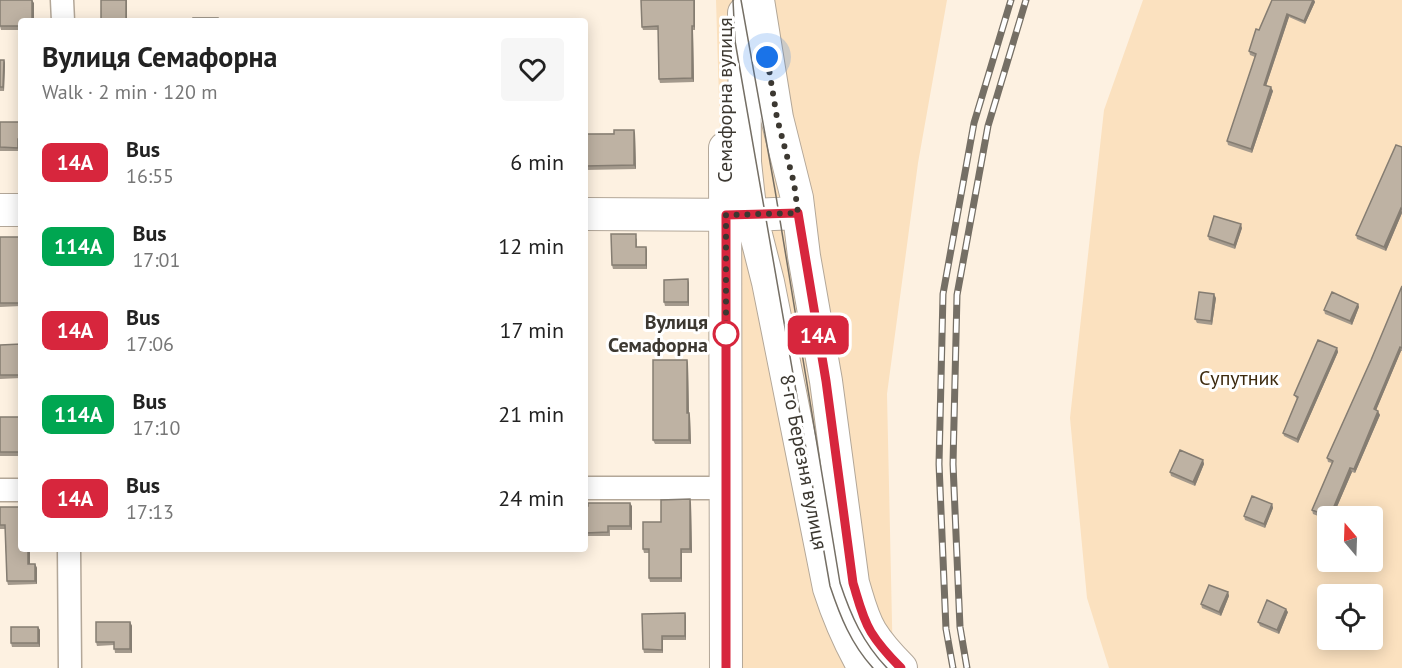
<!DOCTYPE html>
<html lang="en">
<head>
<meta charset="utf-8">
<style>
	body { margin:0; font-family:"PT Sans",sans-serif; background:#f6f6f6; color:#222; height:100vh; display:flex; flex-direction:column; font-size:22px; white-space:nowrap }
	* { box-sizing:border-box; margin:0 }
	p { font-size:20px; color:#767676 }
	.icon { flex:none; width:33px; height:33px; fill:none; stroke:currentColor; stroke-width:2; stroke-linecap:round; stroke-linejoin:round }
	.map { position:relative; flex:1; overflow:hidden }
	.details { position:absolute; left:18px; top:18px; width:570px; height:534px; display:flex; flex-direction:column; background:#fff; border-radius:6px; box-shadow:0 3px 15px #0003 }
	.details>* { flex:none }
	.badge { padding:0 12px; border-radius:9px; font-size:21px; line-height:39px }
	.needle { width:39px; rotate:341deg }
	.controls { position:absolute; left:1317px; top:506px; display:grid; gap:12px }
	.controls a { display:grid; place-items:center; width:66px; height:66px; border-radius:6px; background:#fff; box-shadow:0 3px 15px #0003; font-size:30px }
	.you { position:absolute; width:30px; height:30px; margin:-15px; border:4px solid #fff; border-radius:50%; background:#1a73e8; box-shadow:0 0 0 9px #1a73e833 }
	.map>.badge { position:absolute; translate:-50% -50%; box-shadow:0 0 0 3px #fff }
	.round { display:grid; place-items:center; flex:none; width:63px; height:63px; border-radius:6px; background:#f6f6f6 }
	.headline { display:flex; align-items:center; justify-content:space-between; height:102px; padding:0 24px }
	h1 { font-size:28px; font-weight:700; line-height:45px }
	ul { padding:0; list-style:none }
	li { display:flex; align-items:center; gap:18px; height:84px; padding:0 24px }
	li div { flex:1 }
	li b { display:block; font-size:22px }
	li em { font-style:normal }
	li .badge { min-width:66px; font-weight:700; text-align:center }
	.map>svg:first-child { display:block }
	.green { fill:#fbe1bf; fill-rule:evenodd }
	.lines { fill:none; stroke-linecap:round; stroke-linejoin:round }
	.street-casing { stroke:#b3a798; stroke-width:25 }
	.secondary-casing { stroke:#b3a798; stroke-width:34 }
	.street { stroke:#fff; stroke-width:22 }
	.secondary { stroke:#fff; stroke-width:32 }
	.tram { stroke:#756f65; stroke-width:1.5 }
	.rail-casing { stroke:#756f65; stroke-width:7 }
	.rail { stroke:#fff; stroke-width:4.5; stroke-dasharray:14; stroke-linecap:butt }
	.wall { fill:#a3998c }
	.shaded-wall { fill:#857d72 }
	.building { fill:#beb2a3; stroke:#857d72; stroke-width:1.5 }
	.line-casing { stroke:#fff; stroke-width:14 }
	.line { stroke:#d7263d; stroke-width:9 }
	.walk { stroke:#3c3831; stroke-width:6; stroke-dasharray:0 10.8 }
	.stop-dot { fill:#fff; stroke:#d7263d; stroke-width:3 }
	.labels { text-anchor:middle; stroke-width:6; stroke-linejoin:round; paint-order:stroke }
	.street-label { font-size:20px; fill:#3c3831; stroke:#fff }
	.stop-label { font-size:20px; font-weight:bold; fill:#3c3831; stroke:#fff; text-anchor:end }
	.park-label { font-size:20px; fill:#3d2a0e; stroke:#fff }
</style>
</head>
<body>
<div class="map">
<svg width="1402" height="668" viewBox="0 0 1402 668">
	<rect width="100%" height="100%" fill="#fdf1e1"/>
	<path class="green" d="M716,0H947L918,163L887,394L893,668H726V334Z
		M1143,0H1402V668H1109L1087,598L1070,418L1104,110ZM1328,516H1372V561H1328ZM1328,594H1372V639H1328Z"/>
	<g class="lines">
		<defs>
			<path id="street" d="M62,0L63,21
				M585,488H726
				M0,490H21
				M69,549L70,668"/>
			<path id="secondary" d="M758,0L777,118L797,198L804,256L826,381L853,583C858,599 862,617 871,632C879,645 890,657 901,668
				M744,13L745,162L748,190L751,215L768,282L782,352L829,588C839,619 848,640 864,668
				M725,148L726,668
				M0,210H21
				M585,214L751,215L798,213"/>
		</defs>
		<use href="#street" class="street-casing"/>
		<use href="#secondary" class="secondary-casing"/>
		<use href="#street" class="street"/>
		<use href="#secondary" class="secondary"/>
		<path class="tram" d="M733,0L735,41L830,586C840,616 851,644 873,668
			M741,0L775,190L840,583C851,616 863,643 887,668"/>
		<defs>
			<path id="rail" d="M953,668L946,629L939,464L943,294L974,123L1011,0
				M967,668L960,627L953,464L957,295L988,126L1026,0"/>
		</defs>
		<use href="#rail" class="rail-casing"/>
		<use href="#rail" class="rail"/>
	</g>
	<path class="wall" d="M641,0H695V30H693L694,82L660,83L659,79L658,30H643L642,27Z
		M1314,0L1315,2L1305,24L1289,17L1266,86L1273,91L1252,153L1228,145L1227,141L1255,57L1250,55L1249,51L1259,30Z
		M34,3L21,21V30H1L0,26Z
		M0,60H4L5,63L4,91H0Z
		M0,122H21V143H19V151H0Z
		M635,133L636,169L585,170V134Z
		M1402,147V213L1386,251L1357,239L1356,235Z
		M1242,228L1235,249L1209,240L1208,236Z
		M0,237H21V306L0,307Z
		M637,238V247H646L647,250V269H613L612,265Z
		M689,283V306H665L664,302Z
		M1402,286V351H1401L1376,410L1380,415L1355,473L1352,472L1333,516H1328V520L1313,514L1312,510L1332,463L1328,462L1327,458L1371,360Z
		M1216,298L1212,325L1197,323L1195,319Z
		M1358,304L1359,307L1352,325L1325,314L1324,310Z
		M21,344V378L0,379V345Z
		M1337,348L1338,352L1298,443L1284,436L1283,433L1297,399L1294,395Z
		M687,360L688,364L689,413L690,416L691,444H655L653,440Z
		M0,417H21V456H0Z
		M1203,460L1204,464L1195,486L1171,476L1170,472Z
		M691,503L692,553H682V582H650L649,578V553H644L643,549L661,522Z
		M1272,504L1273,508L1265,528L1245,520L1244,516Z
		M585,506H632V530H610V536H585Z
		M0,507L30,564H35L37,568V584L8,585L7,581L5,529H0Z
		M479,549H502V551L480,552Z
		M1228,592L1229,596L1221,616L1202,608L1201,604Z
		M1288,612L1279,634L1260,626L1258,622Z
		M685,613L686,617V640H663V653H644L643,649Z
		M130,622L132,626V653H115L114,645L97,646L96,642Z
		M38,627L40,630V647H12L11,643Z"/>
	<path class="shaded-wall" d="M32,0L34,3V21H32Z
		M126,0H127V21H126Z
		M694,0H695V30L694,26Z
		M1313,0H1314L1315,2L1305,24L1304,21Z
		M1287,14L1289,17L1265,89L1264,85Z
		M692,26L693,30L694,82L692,78Z
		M4,60L5,63L4,91L3,87Z
		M1271,87L1273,91L1252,153L1251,149Z
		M634,130L635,133L636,169L634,165Z
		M1401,208L1402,213L1386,251L1384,247Z
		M1241,224L1242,228L1235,249L1234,245Z
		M646,247L647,250V269L646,265Z
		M688,279L689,283V306L688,302Z
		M1214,294L1216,298L1212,325L1211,321Z
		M1358,304L1359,307L1352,325L1350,321Z
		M1400,347L1401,351L1375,413L1374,409Z
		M1337,348L1338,352L1298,443L1297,439Z
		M687,360L688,364L689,416L687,413Z
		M1378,411L1380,415L1355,473L1354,469Z
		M689,413L690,416L691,444L689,440Z
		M1203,460L1204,464L1195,486L1193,482Z
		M1350,468L1352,472L1333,516H1330Z
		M690,499L691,503L692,553L690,549Z
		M630,503L632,506V530L630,526Z
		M1272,504L1273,508L1265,528L1264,524Z
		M28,549H30V568L28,564Z
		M681,549L682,553V582L681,578Z
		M35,564L37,568V584L35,581Z
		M1228,592L1229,596L1221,616L1219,612Z
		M1286,609L1288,612L1279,634L1277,630Z
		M685,613L686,617V640L685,636Z
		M130,622L132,626V653L130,649Z
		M38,627L40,630V647L38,643Z
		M662,636L663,640V653L662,650Z"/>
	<path class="building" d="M0,0H32V21H21V26H0Z
		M101,0H126V21H101Z
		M641,0H694V26H692V78L659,79L658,26L642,27Z
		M1272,0H1313L1304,21L1287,14L1264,85L1271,87L1251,149L1227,141L1256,54L1249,51L1256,29L1259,30Z
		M193,18H218V21H193Z
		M0,60H4L3,87H0Z
		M0,122H21V139H18V148L0,147Z
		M614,130H634V165L585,166V134H614Z
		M1396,145L1402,147V209L1401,208L1384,247L1356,235Z
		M1214,216L1241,224L1234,245L1208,236Z
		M611,234H636V247H646V265H612Z
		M0,237H21V303H0Z
		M688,279V302H664V280Z
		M1402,286V348L1400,347L1374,409L1378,411L1354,469L1350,468L1330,516H1328L1312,510L1333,461L1327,458L1371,360Z
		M1199,292L1214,294L1211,321L1195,319Z
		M1332,292L1358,304L1350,321L1324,310Z
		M1318,340L1337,348L1297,439L1283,433L1298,397L1294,395Z
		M21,344V375H0V345Z
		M653,360H687V413H689V440H653Z
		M0,417H21V452H0Z
		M1180,450L1203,460L1193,482L1170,472Z
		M1252,496L1272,504L1264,524L1244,516Z
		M690,499V549H681V578H649V549H643V522H661V500Z
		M588,503H630V526H608V532L585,533V506H588Z
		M0,507H21V549H28V564H35V581H7L5,525H0Z
		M1209,585L1228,592L1219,612L1201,604Z
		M1267,600L1286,609L1277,630L1258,622Z
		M685,613V636H662V650L643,649L642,614Z
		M96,622H130V649H114V642H96Z
		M11,627H38V643H11Z"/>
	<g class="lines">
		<defs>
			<path id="line" d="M726,668V215L798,213L826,381L853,583C858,599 862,617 871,632C879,645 890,657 901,668"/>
		</defs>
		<use href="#line" class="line-casing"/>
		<use href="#line" class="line"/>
		<path class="walk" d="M726,334V215L798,213L794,183L777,118L767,57"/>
	</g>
	<circle class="stop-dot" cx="726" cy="334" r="12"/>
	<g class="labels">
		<g class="street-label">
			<text transform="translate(725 100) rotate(-90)" y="7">Семафорна вулиця</text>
			<text transform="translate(804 462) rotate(79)" y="7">8-го Березня вулиця</text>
		</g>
		<g class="stop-label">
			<text x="708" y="329">Вулиця<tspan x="708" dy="23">Семафорна</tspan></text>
		</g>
		<g class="park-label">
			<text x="1239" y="385">Супутник</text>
		</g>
	</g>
</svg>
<div class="controls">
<a><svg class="needle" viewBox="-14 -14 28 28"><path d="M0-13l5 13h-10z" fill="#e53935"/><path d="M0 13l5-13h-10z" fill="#767676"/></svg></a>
<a><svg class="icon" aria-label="locate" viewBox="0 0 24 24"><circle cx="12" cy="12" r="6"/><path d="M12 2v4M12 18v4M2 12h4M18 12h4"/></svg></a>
</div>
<div class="you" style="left:767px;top:57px"></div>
<b class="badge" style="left:818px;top:335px;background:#d7263d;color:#fff">14А</b>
<section class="details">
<div class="headline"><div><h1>Вулиця Семафорна</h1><p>Walk · 2 min · 120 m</p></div><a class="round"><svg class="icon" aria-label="heart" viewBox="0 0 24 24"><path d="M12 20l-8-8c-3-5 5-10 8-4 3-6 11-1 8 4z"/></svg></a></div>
<ul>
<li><span class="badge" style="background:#d7263d;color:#fff">14А</span><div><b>Bus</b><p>16:55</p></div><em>6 min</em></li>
<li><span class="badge" style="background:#00a651;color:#fff">114А</span><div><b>Bus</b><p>17:01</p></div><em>12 min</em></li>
<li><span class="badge" style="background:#d7263d;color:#fff">14А</span><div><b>Bus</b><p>17:06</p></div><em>17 min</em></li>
<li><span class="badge" style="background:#00a651;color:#fff">114А</span><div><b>Bus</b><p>17:10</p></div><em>21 min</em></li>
<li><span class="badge" style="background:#d7263d;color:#fff">14А</span><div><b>Bus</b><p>17:13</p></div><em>24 min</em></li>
</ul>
</section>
</div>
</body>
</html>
